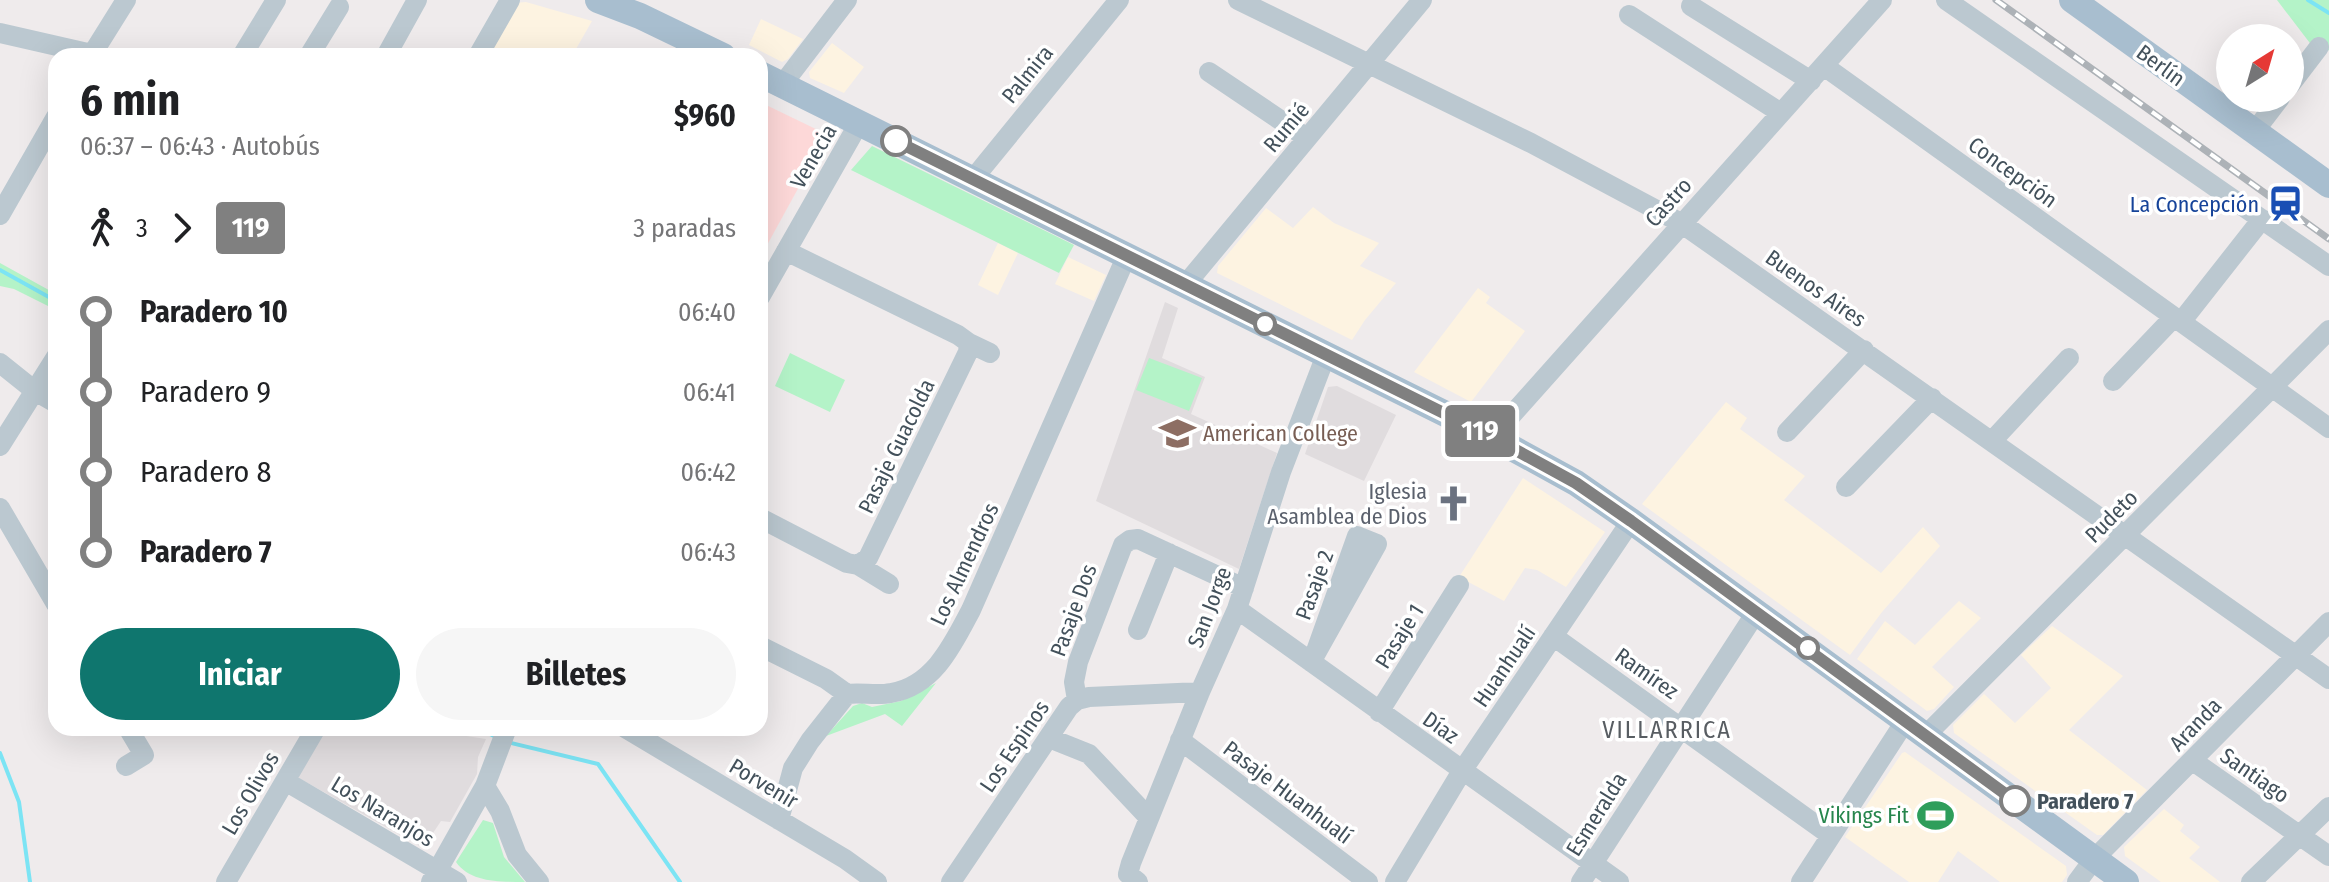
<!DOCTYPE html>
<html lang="es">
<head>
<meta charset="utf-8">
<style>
	body { margin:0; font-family:"Fira Sans Condensed",sans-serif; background:#f6f6f6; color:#202124; height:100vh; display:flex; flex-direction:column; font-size:30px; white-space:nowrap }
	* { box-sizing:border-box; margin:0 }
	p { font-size:26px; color:#757577 }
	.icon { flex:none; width:44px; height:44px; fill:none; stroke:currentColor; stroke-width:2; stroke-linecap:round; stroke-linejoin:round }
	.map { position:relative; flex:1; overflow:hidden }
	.panel { position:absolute; left:48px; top:48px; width:720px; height:688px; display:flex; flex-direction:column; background:#fff; border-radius:24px; box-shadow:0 8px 32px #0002 }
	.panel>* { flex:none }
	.badge { padding:0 16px; border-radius:6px; font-size:28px; line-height:52px }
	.needle { width:52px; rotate:37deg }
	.fabs { position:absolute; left:2216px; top:24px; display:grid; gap:16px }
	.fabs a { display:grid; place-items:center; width:88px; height:88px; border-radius:50%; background:#fff; box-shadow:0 8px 32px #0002; font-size:40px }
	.map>.badge { position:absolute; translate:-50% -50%; box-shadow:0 0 0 4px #fff }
	.legs { display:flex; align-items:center; gap:12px; height:88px; padding:0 32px; font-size:26px }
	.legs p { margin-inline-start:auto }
	.overview { display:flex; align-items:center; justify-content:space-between; height:136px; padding:0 32px }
	h1 { font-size:44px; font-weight:700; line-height:60px }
	.cta { display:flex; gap:16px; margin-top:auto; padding:16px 32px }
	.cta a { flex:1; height:92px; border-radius:48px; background:#0f766e; color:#fff; font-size:32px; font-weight:700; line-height:92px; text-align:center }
	.cta a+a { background:#f6f6f6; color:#202124 }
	ul { padding:0 32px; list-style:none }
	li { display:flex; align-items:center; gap:28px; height:80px; font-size:30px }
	li i { display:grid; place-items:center; width:12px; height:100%; margin:0 10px; background:currentColor }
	li i::after { content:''; width:20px; height:20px; margin:-10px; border:6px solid; border-radius:50%; background:#fff }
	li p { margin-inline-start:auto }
	li:first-child i { background:linear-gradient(#0000 50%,currentColor 0) }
	li:last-child i { background:linear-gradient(currentColor 50%,#0000 0) }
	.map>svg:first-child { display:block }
	.commercial { fill:#fdf3e1 }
	.education { fill:#e0dcde }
	.medical { fill:#fdd8d8 }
	.green { fill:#b4f3c8 }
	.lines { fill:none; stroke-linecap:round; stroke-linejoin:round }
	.stream { stroke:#7ce4f4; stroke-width:4 }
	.minor { stroke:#bbc8d0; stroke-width:20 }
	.major { stroke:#a8becf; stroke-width:26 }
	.rail-casing { stroke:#adb2b7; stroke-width:7 }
	.rail { stroke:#fff; stroke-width:4; stroke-dasharray:12; stroke-linecap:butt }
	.line-1-casing { stroke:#fff; stroke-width:18 }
	.line-1 { stroke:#808080; stroke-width:12 }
	.stop-1-dot { fill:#fff; stroke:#808080; stroke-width:4 }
	.labels { text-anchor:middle; stroke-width:7; stroke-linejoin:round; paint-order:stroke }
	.street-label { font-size:22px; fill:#43515b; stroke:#fff }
	.transit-label { font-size:22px; fill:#164399; stroke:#fff; text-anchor:end }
	.education-label { font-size:22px; fill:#785e54; stroke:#fff; text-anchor:start }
	.worship-label { font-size:22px; fill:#5b616d; stroke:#fff; text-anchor:end }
	.stop-label { font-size:22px; font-weight:bold; fill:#43515b; stroke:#fff; text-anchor:start }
	.leisure-label { font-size:22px; fill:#27864d; stroke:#fff; text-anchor:end }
	.neighbourhood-label { font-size:24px; letter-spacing:2px; fill:#585d62; stroke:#fff }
</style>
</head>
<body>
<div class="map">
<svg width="2329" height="882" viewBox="0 0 2329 882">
	<rect width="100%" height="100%" fill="#efebec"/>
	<path class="commercial" d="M526,2L592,21L572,56H485L515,3Z
		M761,19L803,39L788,59L782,62L749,45Z
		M832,43L864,67L844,93L810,78L809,72Z
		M1313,207L1334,223L1379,243L1360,266L1396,283L1365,320L1352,340L1217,273L1218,266L1266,208L1293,228Z
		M998,243L1018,253L998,295L978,285Z
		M1068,257L1106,275L1094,301L1055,284Z
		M1478,288L1490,297L1486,303L1525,331L1471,402L1414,372Z
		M1726,402L1747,418L1740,429L1805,476L1784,500L1881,573L1923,527L1940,546L1882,612L1850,655L1642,504Z
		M1523,478L1605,532L1566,587L1537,570L1525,568L1504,601L1459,577Z
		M1959,601L1981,618L1932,667L1954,687L1934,709L1927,711L1857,659L1885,621L1915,645Z
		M2052,626L2123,676L2069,730L2147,790L2103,835H2097L1954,733L1953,725L1984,694L2015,723L2051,688L2021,655Z
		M1905,752L2066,866L2067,875L2062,882H2000L1958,851L1938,882H1909L1845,837L1902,753Z
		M2164,809L2184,825L2180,831L2200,847L2189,858L2220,882H2161L2125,856L2124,847Z"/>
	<path class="education" d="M1165,302L1178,308L1162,358L1205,377L1191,414L1277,453L1239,569L1096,501Z
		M1337,386L1396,415L1364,481L1305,454L1328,387Z
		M327,728H449L460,735L486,739L478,757L477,774L450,822L441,821L423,848L297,777Z"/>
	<path class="medical" d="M760,102L822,132L823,143L760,258Z"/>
	<path class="green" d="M2277,0H2329V50L2319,55Z
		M872,146L1074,245L1059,273L851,170Z
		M0,263L56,294V310L14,289L0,286Z
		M790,353L845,380L830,412L775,386Z
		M1149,358L1202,378L1189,411L1136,390Z
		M936,683L902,726L885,714L826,736L853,706L862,703L872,707L901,701Z
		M483,820L493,823L504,857L525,882C498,882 470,882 456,862Z"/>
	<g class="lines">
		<path class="stream" d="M2308,0L2329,13
			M0,270L56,301
			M478,728L496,737
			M507,742L598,764L680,882
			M0,753L19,802L30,882"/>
		<path class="minor" d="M1238,0L1531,143L1681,223L2329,679
			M1946,0L2329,266
			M1691,6L1811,81
			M1629,15L1781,113
			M0,33L92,54
			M91,56L126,0
			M242,56L276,0
			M309,56L339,7
			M386,56L417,0
			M478,56L510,0
			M1824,66L2329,428
			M1209,72L1307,138
			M782,85L847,0
			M2290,85L2319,47
			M2254,132L2280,98
			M973,179L1119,0
			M0,215L56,117
			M1186,284L1422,0
			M760,297L859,123
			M2181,322L2262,219
			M969,343L990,353
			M0,363L35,391L56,403
			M2113,381L2174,317
			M1787,432L1864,350
			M1492,437L1882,0
			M1992,441L2069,358
			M0,446L56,357
			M1846,487L1932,398
			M0,508L56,604
			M760,518L847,563L858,565L868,558L968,352L969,343L958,335L786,251
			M858,565L889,584
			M1237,609L1619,882
			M1138,630L1169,553
			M1553,636L1830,835
			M760,646L826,679L847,694
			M1311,662L1377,544L1357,536L1316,651
			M1077,700L1074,682L1078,662L1123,545L1130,540L1138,539L1244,588
			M1379,712L1459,585
			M625,728L845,859L877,882
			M1926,735L2329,330
			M1049,738L1089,754L1149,818
			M1180,740L1368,882
			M2193,761L2329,856
			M126,766L144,755L128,728
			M285,781L457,882
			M485,786L500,811L517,855L539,882
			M779,820L793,768L810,741L847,694C861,692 877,696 891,693C934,686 953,644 971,610L1127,255
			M226,882L316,728
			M431,882L485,786L507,728
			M951,882L1069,707L1077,700L1089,697L1200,692
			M1138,882L1128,874L1131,863L1200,692L1237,609L1281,472L1326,355
			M1395,882L1462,771L1631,521
			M1581,882L1757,611
			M1801,882L1906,720
			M2077,882L2094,859L2329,622
			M2251,882L2329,807"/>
		<path class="major" d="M598,0L640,16L723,56
			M2072,0L2329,185
			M760,74L1492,437L1576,483L1631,521L2126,882"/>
		<defs>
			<path id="rail" d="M1996,0L2329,239"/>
		</defs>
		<use href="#rail" class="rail-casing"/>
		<use href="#rail" class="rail"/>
	</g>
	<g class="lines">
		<defs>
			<path id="line-1" d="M896,141L1492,437L1576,483L1631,521L2015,801"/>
		</defs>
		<use href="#line-1" class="line-1-casing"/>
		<use href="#line-1" class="line-1"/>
	</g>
	<defs>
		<symbol id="station-bare" viewBox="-9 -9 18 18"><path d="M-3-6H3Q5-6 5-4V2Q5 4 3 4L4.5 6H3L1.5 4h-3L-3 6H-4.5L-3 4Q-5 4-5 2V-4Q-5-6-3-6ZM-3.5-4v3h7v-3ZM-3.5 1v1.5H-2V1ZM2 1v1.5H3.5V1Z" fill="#1a4fb4" stroke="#fff" stroke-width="2.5" paint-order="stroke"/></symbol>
		<symbol id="school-bare" viewBox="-9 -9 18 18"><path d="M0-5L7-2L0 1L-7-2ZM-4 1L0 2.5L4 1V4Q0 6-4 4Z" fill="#8d6e63" stroke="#fff" stroke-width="2.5" paint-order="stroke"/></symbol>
		<symbol id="church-bare" viewBox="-9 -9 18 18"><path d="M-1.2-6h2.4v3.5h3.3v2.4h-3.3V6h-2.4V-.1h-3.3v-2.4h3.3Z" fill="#6b7280" stroke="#fff" stroke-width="2.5" paint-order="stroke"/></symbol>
		<symbol id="stadium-bare" viewBox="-9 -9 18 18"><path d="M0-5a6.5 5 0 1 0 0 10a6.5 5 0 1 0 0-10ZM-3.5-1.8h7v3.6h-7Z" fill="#2e9e5b" stroke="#fff" stroke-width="2.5" paint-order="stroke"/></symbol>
	</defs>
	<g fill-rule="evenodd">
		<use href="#station-bare" x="2260" y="178" width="51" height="51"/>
		<use href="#school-bare" x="1152" y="408" width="51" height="51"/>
		<use href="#church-bare" x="1428" y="478" width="51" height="51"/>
		<use href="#stadium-bare" x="1910" y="790" width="51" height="51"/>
	</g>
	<g class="stop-1-dot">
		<circle cx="896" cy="141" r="14"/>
		<circle cx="1265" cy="324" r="10"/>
		<circle cx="1808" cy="648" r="10"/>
		<circle cx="2015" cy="801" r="14"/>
	</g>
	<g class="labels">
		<g class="street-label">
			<text transform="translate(2161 65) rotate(36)" y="8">Berlín</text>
			<text transform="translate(1027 74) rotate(-51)" y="8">Palmira</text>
			<text transform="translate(1286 127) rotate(-50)" y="8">Rumié</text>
			<text transform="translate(813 156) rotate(-60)" y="8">Venecia</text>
			<text transform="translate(2013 172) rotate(36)" y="8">Concepción</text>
			<text transform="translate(1668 202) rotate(-48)" y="8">Castro</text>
			<text transform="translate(1816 288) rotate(35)" y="8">Buenos Aires</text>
			<text transform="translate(896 446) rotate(-64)" y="8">Pasaje Guacolda</text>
			<text transform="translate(2111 516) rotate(-45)" y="8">Pudeto</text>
			<text transform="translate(964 564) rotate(-65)" y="8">Los Almendros</text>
			<text transform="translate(1314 585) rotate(-70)" y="8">Pasaje 2</text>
			<text transform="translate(1209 607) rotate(-69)" y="8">San Jorge</text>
			<text transform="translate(1073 610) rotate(-70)" y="8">Pasaje Dos</text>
			<text transform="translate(1399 636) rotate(-58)" y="8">Pasaje 1</text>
			<text transform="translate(1504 666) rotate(-56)" y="8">Huanhualí</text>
			<text transform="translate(1647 673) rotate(35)" y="8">Ramírez</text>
			<text transform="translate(2195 724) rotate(-46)" y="8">Aranda</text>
			<text transform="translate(1441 727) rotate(35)" y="8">Díaz</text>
			<text transform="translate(1014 746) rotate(-56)" y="8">Los Espinos</text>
			<text transform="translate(2255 775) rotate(35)" y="8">Santiago</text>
			<text transform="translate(764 783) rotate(31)" y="8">Porvenir</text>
			<text transform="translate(1288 792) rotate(37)" y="8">Pasaje Huanhualí</text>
			<text transform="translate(250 793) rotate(-60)" y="8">Los Olivos</text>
			<text transform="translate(383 811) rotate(31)" y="8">Los Naranjos</text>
			<text transform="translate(1596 814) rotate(-58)" y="8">Esmeralda</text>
		</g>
		<g class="transit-label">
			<text x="2259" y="212">La Concepción</text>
		</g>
		<g class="education-label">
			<text x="1203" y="441">American College</text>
		</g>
		<g class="worship-label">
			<text x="1427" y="499">Iglesia<tspan x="1427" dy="25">Asamblea de Dios</tspan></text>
		</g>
		<g class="stop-label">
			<text x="2037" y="809">Paradero 7</text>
		</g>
		<g class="leisure-label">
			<text x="1909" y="823">Vikings Fit</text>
		</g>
		<g class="neighbourhood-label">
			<text x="1667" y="738">VILLARRICA</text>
		</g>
	</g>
</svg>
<div class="fabs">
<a><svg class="needle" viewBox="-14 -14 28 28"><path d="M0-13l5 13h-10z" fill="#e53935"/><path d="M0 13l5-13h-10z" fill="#757577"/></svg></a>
</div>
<b class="badge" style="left:1480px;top:431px;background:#808080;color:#fff">119</b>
<section class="panel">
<div class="overview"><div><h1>6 min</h1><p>06:37 – 06:43 · Autobús</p></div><b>$960</b></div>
<div class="legs"><svg class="icon" aria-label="walk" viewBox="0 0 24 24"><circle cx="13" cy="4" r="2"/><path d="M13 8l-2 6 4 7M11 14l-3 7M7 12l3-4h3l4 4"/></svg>3<svg class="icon" aria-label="forward" viewBox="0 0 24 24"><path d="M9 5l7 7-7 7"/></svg><b class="badge" style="background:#808080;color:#fff">119</b><p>3 paradas</p></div>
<ul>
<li><i style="color:#808080"></i><b>Paradero 10</b><p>06:40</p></li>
<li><i style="color:#808080"></i><span>Paradero 9</span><p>06:41</p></li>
<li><i style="color:#808080"></i><span>Paradero 8</span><p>06:42</p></li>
<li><i style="color:#808080"></i><b>Paradero 7</b><p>06:43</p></li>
</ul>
<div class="cta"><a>Iniciar</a><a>Billetes</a></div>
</section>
</div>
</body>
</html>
